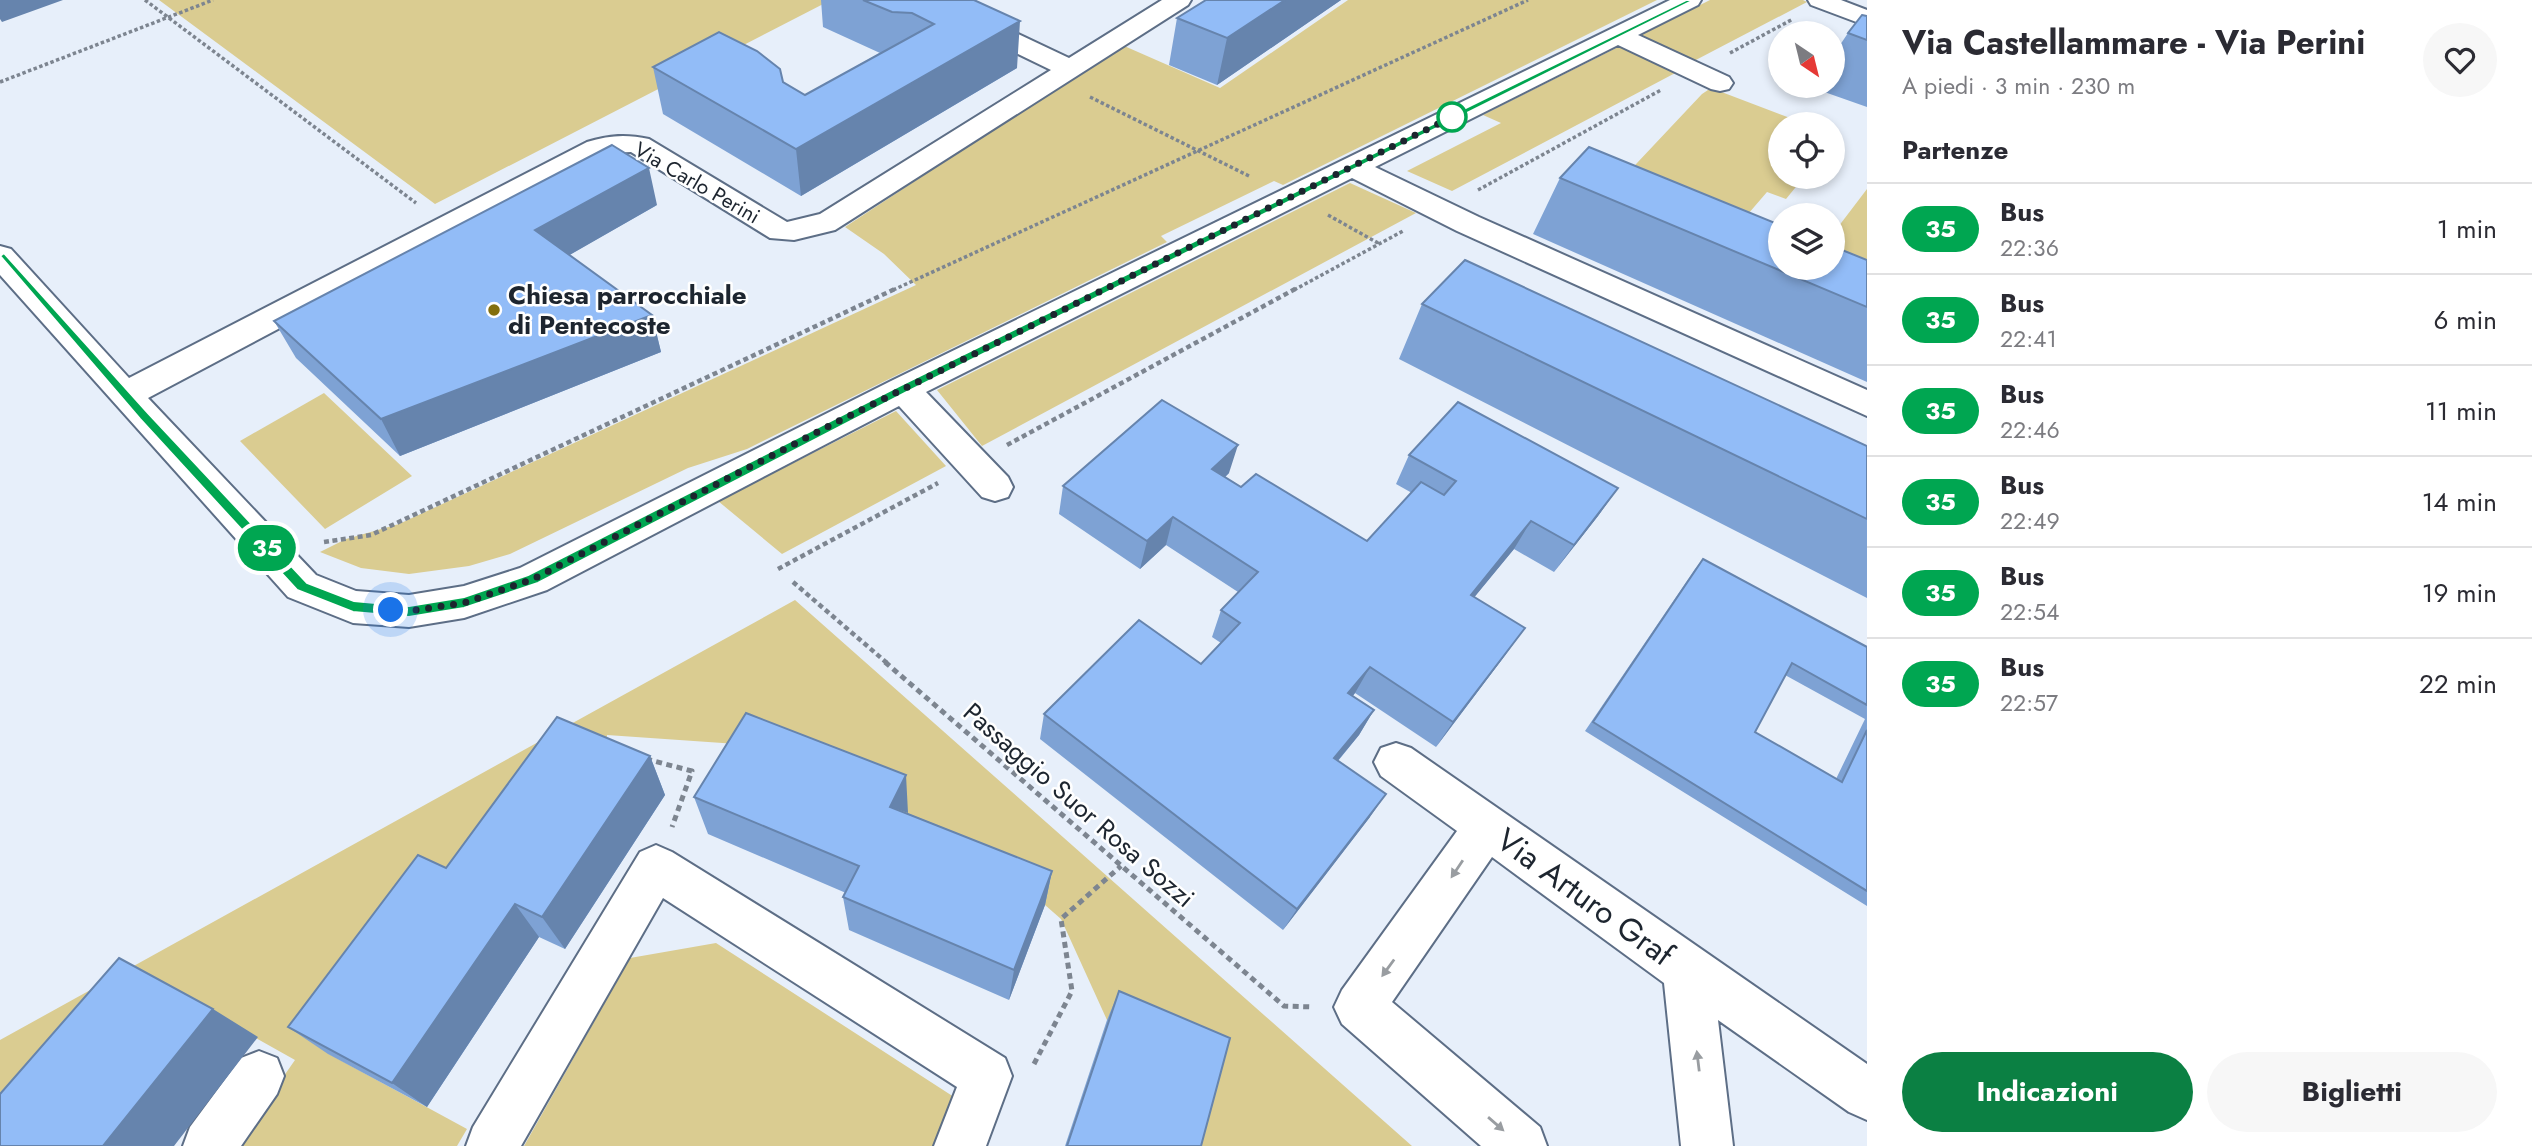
<!DOCTYPE html>
<html lang="it">
<head>
<meta charset="utf-8">
<style>
	body { margin:0; font-family:Jost,sans-serif; background:#f7f7f7; color:#2b2b33; height:100vh; display:flex; flex-direction:column; font-size:26px; white-space:nowrap }
	* { box-sizing:border-box; margin:0 }
	p { font-size:23px; color:#7c7c81 }
	.icon { flex:none; width:38px; height:38px; fill:none; stroke:currentColor; stroke-width:2; stroke-linecap:round; stroke-linejoin:round }
	.map { position:relative; flex:1; overflow:hidden }
	.side { display:flex; flex-direction:column; background:#fff; width:665px }
	.side>* { flex:none }
	.badge { padding:0 14px; border-radius:23px; font-size:24px; line-height:46px }
	.needle { width:46px; rotate:145deg }
	.buttons { position:absolute; left:1768px; top:21px; display:grid; gap:14px }
	.buttons a { display:grid; place-items:center; width:77px; height:77px; border-radius:50%; background:#fff; box-shadow:0 4px 10px #0003; font-size:35px }
	.you { position:absolute; width:35px; height:35px; margin:-18px; border:5px solid #fff; border-radius:50%; background:#1a73e8; box-shadow:0 0 0 10px #1a73e833 }
	.map>.badge { position:absolute; translate:-50% -50%; box-shadow:0 0 0 4px #fff }
	h2 { padding:0 35px; font-size:26px; line-height:63px }
	.round { display:grid; place-items:center; flex:none; width:74px; height:74px; border-radius:37px; background:#f7f7f7 }
	.headline { display:flex; align-items:center; justify-content:space-between; height:119px; padding:0 35px }
	h1 { font-size:33px; font-weight:700; line-height:52px }
	.action { display:flex; gap:14px; margin-top:auto; padding:14px 35px }
	.action a { flex:1; height:80px; border-radius:42px; background:#0b8043; color:#fff; font-size:28px; font-weight:700; line-height:80px; text-align:center }
	.action a+a { background:#f7f7f7; color:#2b2b33 }
	ul { padding:0; list-style:none }
	li { display:flex; align-items:center; gap:21px; height:91px; padding:0 35px; border-top:2px solid #e1e1e2 }
	li div { flex:1 }
	li b { display:block; font-size:26px }
	li em { font-style:normal }
	li .badge { min-width:77px; font-weight:700; text-align:center }
	main { display:flex; flex:1; min-height:0 }
	.map>svg:first-child { display:block }
	.green { fill:#dacc91 }
	.lines { fill:none; stroke-linecap:round; stroke-linejoin:round }
	.minor-casing { stroke:#5d6e86; stroke-width:4 }
	.path-far2 { stroke:#7d8590; stroke-width:3.5; stroke-dasharray:3.5 2.5; stroke-linecap:butt }
	.path-far1 { stroke:#7d8590; stroke-width:4.5; stroke-dasharray:5 3.5; stroke-linecap:butt }
	.path { stroke:#7d8590; stroke-width:5; stroke-dasharray:6 4.5; stroke-linecap:butt }
	.minor { fill:#fff; fill-rule:evenodd }
	.wall { fill:#7ea2d4; fill-rule:evenodd }
	.shaded-wall { fill:#6684ad }
	.building { fill:#92bcf7; stroke:#6684ad; stroke-width:2 }
	.oneway { fill:#999da1 }
	.line { fill:#00a651; stroke:#fff; stroke-width:2 }
	.walk { stroke:#1d252f; stroke-width:7; stroke-dasharray:0 12.6 }
	.stop-dot { fill:#fff; stroke:#00a651; stroke-width:3.5 }
	.poi-dot { fill:#836f0e; stroke:#fff; stroke-width:2.5 }
	.labels { text-anchor:middle; stroke-width:5; stroke-linejoin:round; paint-order:stroke }
	.far-street-label { font-size:21px; fill:#1d252f; stroke:#fff }
	.poi-label { font-size:26px; font-weight:bold; fill:#1d252f; stroke:#fff; text-anchor:start }
	.street-label { font-size:26px; fill:#1d252f; stroke:#fff }
	.near-street-label { font-size:32px; fill:#1d252f; stroke:#fff }
</style>
</head>
<body>
<main>
<div class="map">
<svg width="1867" height="1146" viewBox="0 0 1867 1146">
	<rect width="100%" height="100%" fill="#e7effa"/>
	<path class="green" d="M159,0H831L435,204Z
		M1348,0H1657L1283,185L1274,181L1161,236L1167,242L747,449L688,468L510,554L469,566L409,574L361,568L320,552L346,539L399,524L916,285L884,254L845,227L1122,45L1220,88Z
		M1710,0H1803L1807,2L1692,62L1639,36Z
		M1624,44L1679,71L1452,191L1407,171L1501,123L1483,115Z
		M1711,88L1806,124H1780V177H1804L1786,199L1767,192L1736,228L1621,180L1702,94Z
		M1350,183L1416,213L982,446L937,390Z
		M1867,189V295L1832,268V235Z
		M324,393L412,476L325,529L240,441Z
		M896,411L946,466L782,554L718,501Z
		M795,600L1412,1146H1189L1107,1020L1061,919L1045,905L893,843L737,744L607,735L605,769L329,1054L467,1129L457,1146H235L295,1060L168,989L0,1146V1040Z
		M716,943L954,1097L935,1146H524L630,958Z"/>
	<g class="lines">
		<defs>
			<path id="minor" d="M914,0H946L1069,58L1162,0H1191L1188,5L835,230L794,240L770,238L631,152L610,153L148,398L316,575L356,591L409,595L464,586L520,568L891,381L1670,0H1701L1698,5L1638,35L1729,77L1733,83L1729,89L1720,91L1711,89L1618,45L1375,167L1479,217L1867,390V416L1457,231L1352,178L926,392L1008,477L1013,487L1008,497L995,501L982,497L899,406L547,590L464,618L409,627L353,623L288,597L0,275V246L11,249L129,378L587,142C609,135 627,134 649,139L787,222L820,214L1051,70L917,5Z
				M1808,0H1841L1867,10V26L1811,5Z
				M1396,743L1411,748L1867,1064V1120L1849,1112L1718,1020L1733,1146H1681L1664,983L1492,857L1392,1002L1540,1127L1547,1146H1481L1342,1024L1334,1007L1342,990L1457,831L1381,776L1374,762L1381,748Z
				M656,845L672,852L1005,1058L1012,1076L986,1146H934L957,1087L663,898L521,1146H466L473,1127L640,852Z
				M259,1051L277,1058L284,1076L277,1094L241,1146H183L190,1127L241,1058Z"/>
		</defs>
		<use href="#minor" class="minor-casing"/>
		<path class="path-far2" d="M145,0L416,203
			M1730,53L1793,19
			M0,82L213,0
			M1090,97L1251,177
			M1478,190L1661,90
			M1328,215L1378,243
			M893,290L1528,0
			M1294,290L1403,231"/>
		<path class="path-far1" d="M1007,445L1297,288
			M324,542L371,535L897,288
			M778,569L938,483
			M793,582L887,663"/>
		<path class="path" d="M885,662L1284,1006L1313,1007
			M646,759L692,771L672,827
			M1034,1064L1072,991L1061,919L1121,866"/>
		<use href="#minor" class="minor"/>
	</g>
	<path class="wall" d="M821,0H974L1017,68L801,196L663,114L653,67L805,95L880,53L823,27Z
		M1206,0H1341L1217,85L1169,65L1177,18Z
		M1867,16V107L1813,88L1814,86H1832V57L1848,33Z
		M1560,178L1867,260V382L1533,234Z
		M657,205L569,255L652,315L661,352L400,456L296,358L274,321Z
		M1422,304L1867,446V598L1399,359Z
		M1409,455L1618,488L1598,516L1554,572L1514,549L1474,597L1506,654L1436,747L1355,693L1353,696L1374,710L1359,735L1338,761L1370,817L1283,930L1040,739L1044,714L1201,664L1221,643L1212,637L1221,610L1238,592L1166,545L1140,569L1059,514L1063,486L1229,473L1225,477L1241,487L1367,541L1412,493L1396,484Z
		M1703,559L1867,647V906L1585,731L1695,569ZM1785,675L1865,719L1836,779L1755,732Z
		M650,756L665,795L565,949L539,937L427,1107L328,1054L288,1027L446,868Z
		M694,797L907,813L1052,871L1045,905L1009,1000L849,930L843,897L846,893L708,834Z
		M1119,991L1201,1146H1065L1107,1020Z"/>
	<path class="shaded-wall" d="M0,0H63L2,22L0,19Z
		M1285,0H1341L1217,85L1227,38Z
		M1020,21L1017,68L801,196L796,149Z
		M649,168L657,205L547,268L535,230Z
		M652,315L661,352L400,456L381,419Z
		M1238,445L1229,473L1204,498L1212,469Z
		M1618,488L1598,516L1554,572L1574,545Z
		M1173,517L1166,545L1140,569L1147,541Z
		M1531,521L1514,549L1454,622L1471,595Z
		M1525,628L1506,654L1436,747L1453,722Z
		M1370,667L1355,693L1335,718L1348,693Z
		M1374,710L1359,735L1320,782L1334,758Z
		M650,756L665,795L565,949L542,917Z
		M906,775L908,813L890,807Z
		M1386,794L1370,817L1283,930L1297,909Z
		M1052,871L1045,905L1009,1000L1014,970Z
		M515,904L539,937L427,1107L392,1083Z
		M213,1009L258,1037L174,1146H103Z"/>
	<path class="building" d="M863,0H974L1020,21L796,149L653,67L719,32L757,51L780,69L783,82L805,95L934,24L912,13L892,12Z
		M1206,0H1285L1227,38L1177,18Z
		M1862,15L1867,16V40L1848,33Z
		M612,145L649,168L535,230L652,315L381,419L274,321Z
		M1589,147L1780,225V268H1832V246L1867,260V307L1560,178Z
		M1465,260L1867,446V519L1422,304Z
		M1162,400L1238,445L1212,469L1241,487L1256,474L1367,541L1421,482L1444,495L1456,481L1409,455L1458,402L1618,488L1574,545L1531,521L1471,595L1525,628L1453,722L1370,667L1348,693L1374,710L1334,758L1386,794L1297,909L1044,714L1139,620L1201,664L1240,623L1221,610L1258,572L1173,517L1147,541L1063,486Z
		M1703,559L1867,647V705L1792,663L1755,732L1842,782L1867,730V891L1593,722Z
		M746,713L906,775L890,807L1052,871L1014,970L843,897L859,866L694,797Z
		M557,717L650,756L542,917L515,904L392,1083L288,1027L418,855L446,868Z
		M119,958L213,1009L103,1146H0V1094Z
		M1119,991L1230,1038L1201,1146H1067Z"/>
	<defs><path id="oneway-solid" d="M-6-.8H1V-3.2L6.5 0L1 3.2V.8H-6Z" transform="scale(1.75)"/></defs>
	<g class="oneway">
		<use href="#oneway-solid" transform="translate(1457 869) rotate(124)"/>
		<use href="#oneway-solid" transform="translate(1388 968) rotate(126)"/>
		<use href="#oneway-solid" transform="translate(1698 1061) rotate(-97)"/>
		<use href="#oneway-solid" transform="translate(1496 1124) rotate(41)"/>
	</g>
	<path class="line" d="M1686,0H1694L907,392L538,583L464,608L409,617L353,612L297,590L140,419L0,256L4,253L148,413L307,583L354,601L409,606L464,597L528,575L899,386Z"/>
	<g class="lines">
		<path class="walk" d="M391,610L409,611L464,603L533,579L833,424L1458,114L1452,117"/>
	</g>
	<circle class="stop-dot" cx="1452" cy="117" r="14"/>
	<circle class="poi-dot" cx="494" cy="310" r="7"/>
	<g class="labels">
		<g class="far-street-label">
			<text transform="translate(697 183) rotate(30)" y="7">Via Carlo Perini</text>
		</g>
		<g class="poi-label">
			<text x="508" y="304">Chiesa parrocchiale<tspan x="508" dy="30">di Pentecoste</tspan></text>
		</g>
		<g class="street-label">
			<text transform="translate(1079 805) rotate(41)" y="9">Passaggio Suor Rosa Sozzi</text>
		</g>
		<g class="near-street-label">
			<text transform="translate(1585 897) rotate(36)" y="11">Via Arturo Graf</text>
		</g>
	</g>
</svg>
<div class="buttons">
<a><svg class="needle" viewBox="-14 -14 28 28"><path d="M0-13l5 13h-10z" fill="#e53935"/><path d="M0 13l5-13h-10z" fill="#7c7c81"/></svg></a>
<a><svg class="icon" aria-label="locate" viewBox="0 0 24 24"><circle cx="12" cy="12" r="6"/><path d="M12 2v4M12 18v4M2 12h4M18 12h4"/></svg></a>
<a><svg class="icon" aria-label="layers" viewBox="0 0 24 24"><path d="M12 4l9 5-9 5-9-5zM3 14l9 5 9-5"/></svg></a>
</div>
<div class="you" style="left:391px;top:610px"></div>
<b class="badge" style="left:267px;top:548px;background:#00a651;color:#fff">35</b>
</div>
<section class="side">
<div class="headline"><div><h1>Via Castellammare - Via Perini</h1><p>A piedi · 3 min · 230 m</p></div><a class="round"><svg class="icon" aria-label="heart" viewBox="0 0 24 24"><path d="M12 20l-8-8c-3-5 5-10 8-4 3-6 11-1 8 4z"/></svg></a></div>
<h2>Partenze</h2>
<ul>
<li><span class="badge" style="background:#00a651;color:#fff">35</span><div><b>Bus</b><p>22:36</p></div><em>1 min</em></li>
<li><span class="badge" style="background:#00a651;color:#fff">35</span><div><b>Bus</b><p>22:41</p></div><em>6 min</em></li>
<li><span class="badge" style="background:#00a651;color:#fff">35</span><div><b>Bus</b><p>22:46</p></div><em>11 min</em></li>
<li><span class="badge" style="background:#00a651;color:#fff">35</span><div><b>Bus</b><p>22:49</p></div><em>14 min</em></li>
<li><span class="badge" style="background:#00a651;color:#fff">35</span><div><b>Bus</b><p>22:54</p></div><em>19 min</em></li>
<li><span class="badge" style="background:#00a651;color:#fff">35</span><div><b>Bus</b><p>22:57</p></div><em>22 min</em></li>
</ul>
<div class="action"><a>Indicazioni</a><a>Biglietti</a></div>
</section>
</main>
</body>
</html>
